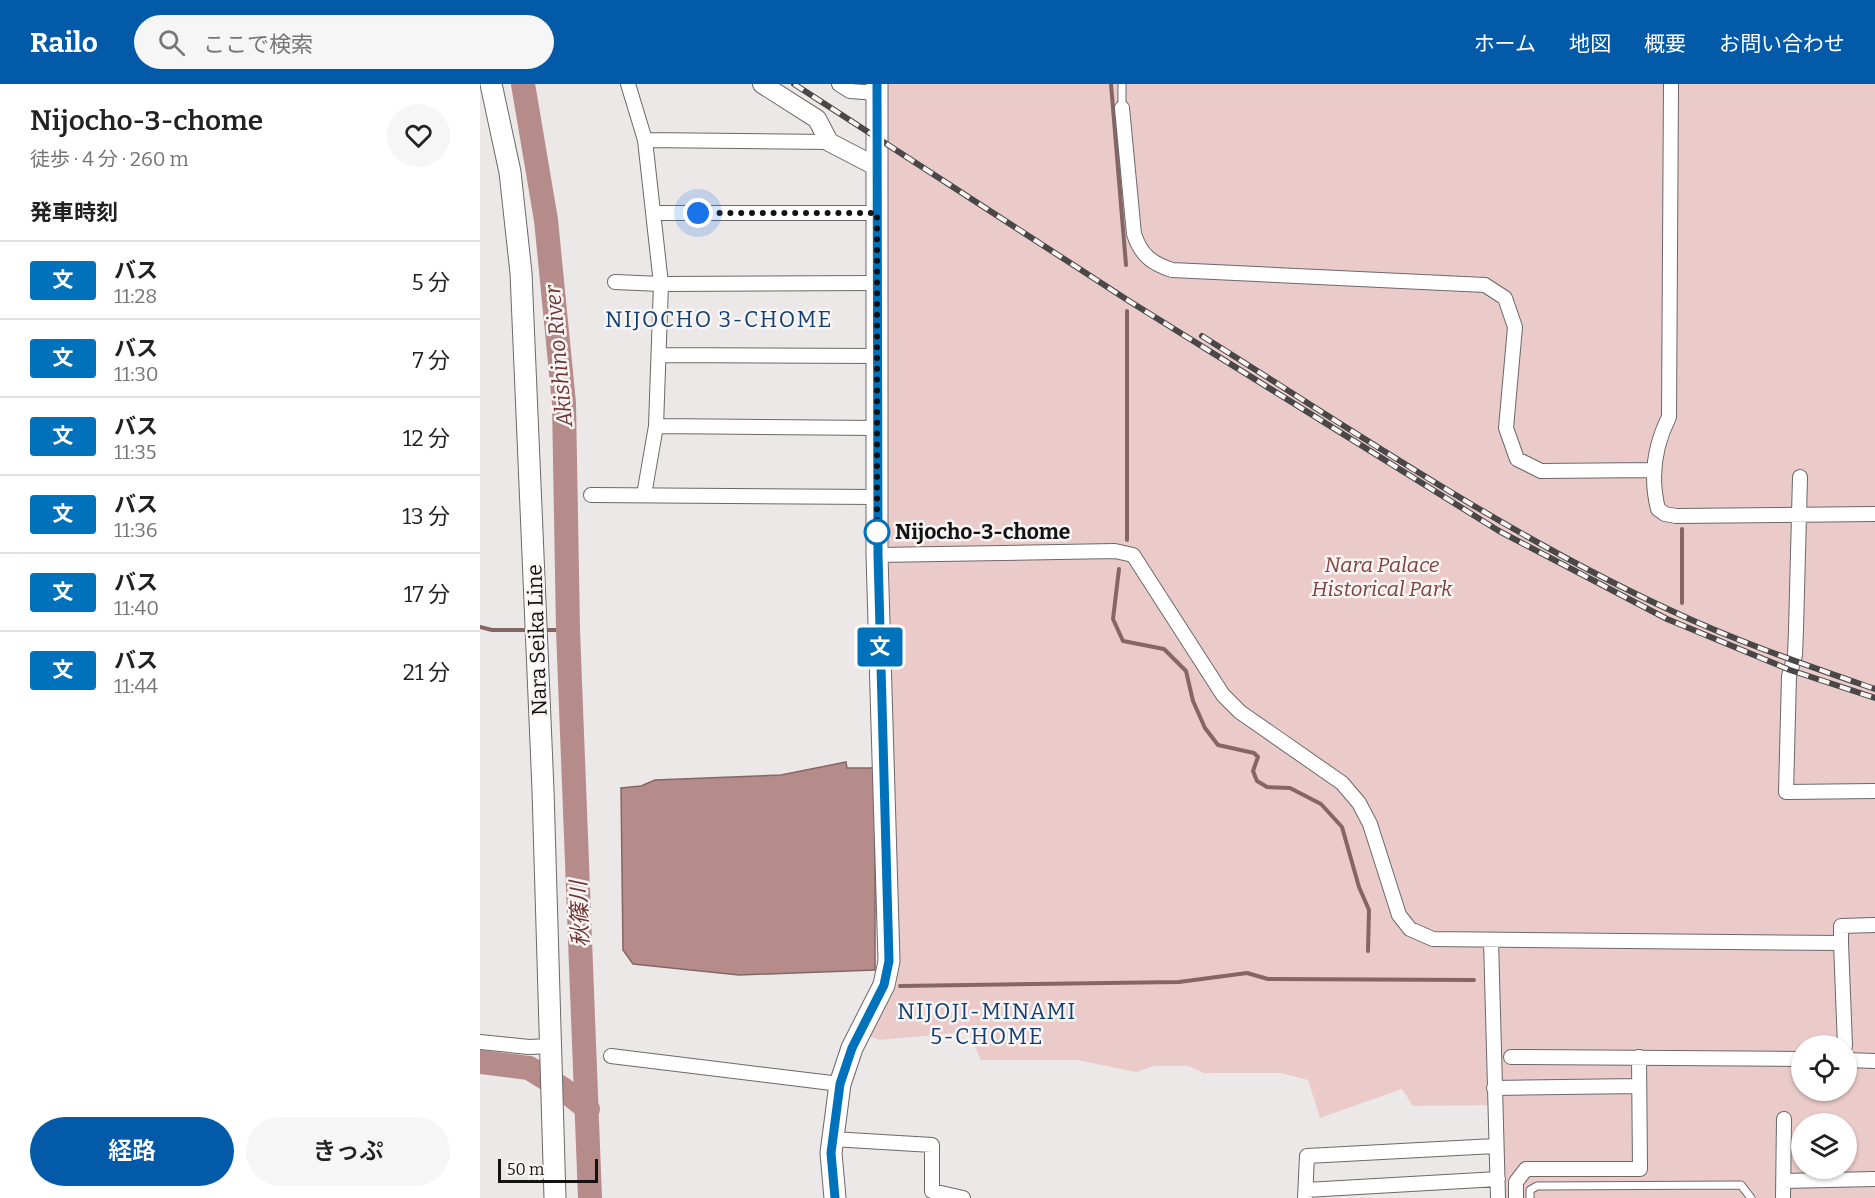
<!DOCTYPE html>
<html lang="ja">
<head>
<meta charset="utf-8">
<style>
	body { margin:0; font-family:Bitter,"Noto Sans JP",serif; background:#f6f6f6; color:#222; height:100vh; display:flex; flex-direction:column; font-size:22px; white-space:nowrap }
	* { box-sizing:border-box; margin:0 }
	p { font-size:20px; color:#767676 }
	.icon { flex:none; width:33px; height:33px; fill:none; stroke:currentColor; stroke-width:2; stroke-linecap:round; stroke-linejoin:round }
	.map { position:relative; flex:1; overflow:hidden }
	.panel { display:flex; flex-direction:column; background:#fff; width:480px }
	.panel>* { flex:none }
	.badge { padding:0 12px; border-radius:4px; font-size:21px; line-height:39px }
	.buttons { position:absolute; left:1311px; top:951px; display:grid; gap:12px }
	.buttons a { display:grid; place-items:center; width:66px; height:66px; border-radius:50%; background:#fff; box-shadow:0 2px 4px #0004; font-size:30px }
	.scale { position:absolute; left:18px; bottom:15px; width:100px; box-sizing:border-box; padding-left:6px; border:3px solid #131212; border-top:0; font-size:16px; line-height:21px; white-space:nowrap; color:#131212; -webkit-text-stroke:4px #faf5f5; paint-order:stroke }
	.you { position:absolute; width:30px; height:30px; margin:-15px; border:4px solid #fff; border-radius:50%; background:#1a73e8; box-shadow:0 0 0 9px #1a73e833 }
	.map>.badge { position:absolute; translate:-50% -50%; box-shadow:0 0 0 3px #fff }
	h2 { padding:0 30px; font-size:22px; line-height:54px }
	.round { display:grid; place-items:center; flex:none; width:63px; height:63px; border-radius:32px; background:#f6f6f6 }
	.head { display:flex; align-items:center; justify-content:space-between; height:102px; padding:0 30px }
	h1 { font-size:28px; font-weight:600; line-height:45px }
	.button { display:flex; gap:12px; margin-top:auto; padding:12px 30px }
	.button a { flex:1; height:69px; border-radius:36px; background:#025aa8; color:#fff; font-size:24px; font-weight:600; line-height:69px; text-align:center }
	.button a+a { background:#f6f6f6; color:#222 }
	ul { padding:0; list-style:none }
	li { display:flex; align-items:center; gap:18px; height:78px; padding:0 30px; border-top:2px solid #e0e0e0 }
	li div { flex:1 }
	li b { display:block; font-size:22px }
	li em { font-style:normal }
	li .badge { min-width:66px; font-weight:700; text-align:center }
	header { display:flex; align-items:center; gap:36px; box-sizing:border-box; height:84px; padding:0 30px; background:#025aa8; color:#fff }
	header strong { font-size:28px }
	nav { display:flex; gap:33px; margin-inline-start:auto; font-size:21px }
	.search { width:420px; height:54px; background:#f6f6f6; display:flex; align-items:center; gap:15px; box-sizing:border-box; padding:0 21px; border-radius:33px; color:#767676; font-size:22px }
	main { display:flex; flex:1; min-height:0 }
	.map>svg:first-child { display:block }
	.green { fill:#eacbc9; fill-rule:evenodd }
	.water { fill:#b58c89; stroke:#846765; stroke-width:1.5 }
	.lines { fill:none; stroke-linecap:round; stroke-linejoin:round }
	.stream { stroke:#846765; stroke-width:4 }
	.river { stroke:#b58c89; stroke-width:24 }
	.lane-casing { stroke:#6c6868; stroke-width:9 }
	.street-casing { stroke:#6c6868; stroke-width:16 }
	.secondary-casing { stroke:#6c6868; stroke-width:20 }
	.primary-casing { stroke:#6c6868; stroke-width:23 }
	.lane { stroke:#fff; stroke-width:7 }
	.street { stroke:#fff; stroke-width:14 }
	.secondary { stroke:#fff; stroke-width:18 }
	.primary { stroke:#fff; stroke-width:21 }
	.rail-casing { stroke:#494747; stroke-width:6 }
	.rail { stroke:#faf5f5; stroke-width:4; stroke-dasharray:11; stroke-linecap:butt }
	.line-casing { stroke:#fff; stroke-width:14 }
	.line { stroke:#0072bc; stroke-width:9 }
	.walk { stroke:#131212; stroke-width:6; stroke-dasharray:0 10.8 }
	.stop-dot { fill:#fff; stroke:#0072bc; stroke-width:3 }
	.labels { text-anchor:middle; stroke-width:5; stroke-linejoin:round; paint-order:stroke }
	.stop-label { font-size:21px; font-weight:bold; fill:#131212; stroke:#faf5f5; text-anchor:start }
	.park-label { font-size:21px; font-style:italic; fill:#7b423f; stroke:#faf5f5 }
	.street-label { font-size:21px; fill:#131212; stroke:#faf5f5 }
	.neighbourhood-label { font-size:22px; letter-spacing:1.5px; fill:#104073; stroke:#faf5f5 }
	.water-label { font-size:22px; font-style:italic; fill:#6e3634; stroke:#faf5f5 }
</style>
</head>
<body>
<header>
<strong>Railo</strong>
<div class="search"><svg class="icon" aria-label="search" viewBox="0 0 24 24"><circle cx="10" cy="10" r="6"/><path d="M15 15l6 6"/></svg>ここで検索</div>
<nav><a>ホーム</a><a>地図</a><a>概要</a><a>お問い合わせ</a></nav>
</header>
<main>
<section class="panel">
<div class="head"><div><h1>Nijocho-3-chome</h1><p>徒歩 · 4 分 · 260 m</p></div><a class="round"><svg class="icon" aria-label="heart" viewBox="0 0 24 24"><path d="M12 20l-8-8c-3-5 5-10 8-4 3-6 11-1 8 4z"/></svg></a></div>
<h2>発車時刻</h2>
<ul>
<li><span class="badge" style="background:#0072bc;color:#fff">文</span><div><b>バス</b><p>11:28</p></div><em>5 分</em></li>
<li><span class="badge" style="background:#0072bc;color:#fff">文</span><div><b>バス</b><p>11:30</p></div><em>7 分</em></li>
<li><span class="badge" style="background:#0072bc;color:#fff">文</span><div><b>バス</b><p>11:35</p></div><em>12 分</em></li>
<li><span class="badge" style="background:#0072bc;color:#fff">文</span><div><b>バス</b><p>11:36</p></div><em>13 分</em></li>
<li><span class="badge" style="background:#0072bc;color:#fff">文</span><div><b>バス</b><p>11:40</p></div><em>17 分</em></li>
<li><span class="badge" style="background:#0072bc;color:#fff">文</span><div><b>バス</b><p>11:44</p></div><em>21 分</em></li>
</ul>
<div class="button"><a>経路</a><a>きっぷ</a></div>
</section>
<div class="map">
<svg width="1395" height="1114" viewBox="0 0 1395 1114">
	<rect width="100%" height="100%" fill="#ece8e8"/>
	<path class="green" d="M404,0H1395V1114H1021L1019,1021L933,1022L922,1005L840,1034L828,996L801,989H724L708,982H674L656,988L597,976H501L489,948L399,956L389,952L411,893L406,516L410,515L408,445H404ZM1322,962H1366V1006H1322ZM1322,1040H1366V1084H1322Z"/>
	<path class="water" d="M366,678L367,684H395V886L259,891L153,880L143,866L141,704L161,702L175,696L301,691Z"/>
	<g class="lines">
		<path class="stream" d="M631,0L646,181
			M647,227V456
			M639,485L633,535L643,557L684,565L706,587L713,617L725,644L738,661L774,669L778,673L773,687L777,697L787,703L810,704L841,720L862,743L879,803L889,826L888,867
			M1202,519V445
			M0,543L12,546H50
			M63,546H88
			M420,902L699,898L767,889L788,895L994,896"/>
		<path class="river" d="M43,0L66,136L84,319L88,546L110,1114
			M0,978L49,984L83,1005L108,1025"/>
		<defs>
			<path id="lane" d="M642,0V24
				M1050,1114V1106L1057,1102L1261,1101L1271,1114"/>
			<path id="street" d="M148,0L165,56L181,200L176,342L164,411
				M359,0L370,7L397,9
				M1191,0L1189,333C1174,363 1170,393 1178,425L1185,430L1196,432L1395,430
				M642,24L654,150C661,171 671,179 692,186L1005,201L1025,214L1035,243L1026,344L1037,375L1061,387L1173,386
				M165,56L349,58
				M173,129H397
				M135,198L181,200L397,199
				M179,271L397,272
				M176,342L397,344
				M1320,393L1316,546L1315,571L1309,592L1306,708L1395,707
				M111,411L397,413
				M397,471L635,467L653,471L743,611L760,628L862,699L879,719L890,740L919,831L930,845L953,855L1361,859V842L1395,841
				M1011,856L1018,1114
				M1361,859L1365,962
				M0,958L49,963L70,962
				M131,972L360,1000
				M1031,973L1322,975
				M1366,976L1395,977
				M1014,1004L1159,1002
				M352,1055L452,1061V1107L483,1114
				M1303,1097L1395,1095
				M826,1106L1018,1095
				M825,1114L827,1072L1015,1062
				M1036,1114V1098L1046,1085H1160L1159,973
				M1303,1114L1304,1035"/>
			<path id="secondary" d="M282,0L337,35L349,58L397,83"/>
			<path id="primary" d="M11,0L30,88L41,189L63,706L75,1114
				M355,1114L351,1069L360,1000L372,964L404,901L409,877L397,471V0"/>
		</defs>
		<use href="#lane" class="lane-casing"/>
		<use href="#street" class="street-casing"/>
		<use href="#secondary" class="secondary-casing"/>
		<use href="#primary" class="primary-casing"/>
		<use href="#lane" class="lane"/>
		<use href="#street" class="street"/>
		<use href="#secondary" class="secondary"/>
		<use href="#primary" class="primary"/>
		<defs>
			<path id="rail" d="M314,0L649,217L1019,447L1187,535L1310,586L1395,614
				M722,252C875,348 1027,451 1192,527C1258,558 1326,581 1395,605"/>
		</defs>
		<use href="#rail" class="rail-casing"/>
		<use href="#rail" class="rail"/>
	</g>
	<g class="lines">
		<defs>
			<path id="line" d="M355,1114L351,1069L360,1000L372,964L404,901L409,877L398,471L397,0"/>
		</defs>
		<use href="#line" class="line-casing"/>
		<use href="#line" class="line"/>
		<path class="walk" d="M218,129H397V455V448"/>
	</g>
	<circle class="stop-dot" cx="397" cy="448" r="12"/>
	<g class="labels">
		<g class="stop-label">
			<text x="415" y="455">Nijocho-3-chome</text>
		</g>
		<g class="park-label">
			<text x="902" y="488">Nara Palace<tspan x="902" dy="24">Historical Park</tspan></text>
		</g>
		<g class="street-label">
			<text transform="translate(57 556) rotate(-92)" y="7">Nara Seika Line</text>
		</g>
		<g class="neighbourhood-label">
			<text x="239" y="243">NIJOCHO 3-CHOME</text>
			<text x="507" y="935">NIJOJI-MINAMI<tspan x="507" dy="25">5-CHOME</tspan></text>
		</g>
		<g class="water-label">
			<text transform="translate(78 272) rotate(-95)" y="8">Akishino River</text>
			<text transform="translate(99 830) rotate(-92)" y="8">秋篠川</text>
		</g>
	</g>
</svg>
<div class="buttons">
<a><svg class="icon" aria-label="locate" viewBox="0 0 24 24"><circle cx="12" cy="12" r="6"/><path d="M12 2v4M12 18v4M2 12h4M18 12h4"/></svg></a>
<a><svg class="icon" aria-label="layers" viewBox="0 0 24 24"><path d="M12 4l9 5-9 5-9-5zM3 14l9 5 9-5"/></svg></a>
</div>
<div class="scale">50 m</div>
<div class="you" style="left:218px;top:129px"></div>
<b class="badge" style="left:400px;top:563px;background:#0072bc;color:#fff">文</b>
</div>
</main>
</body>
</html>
